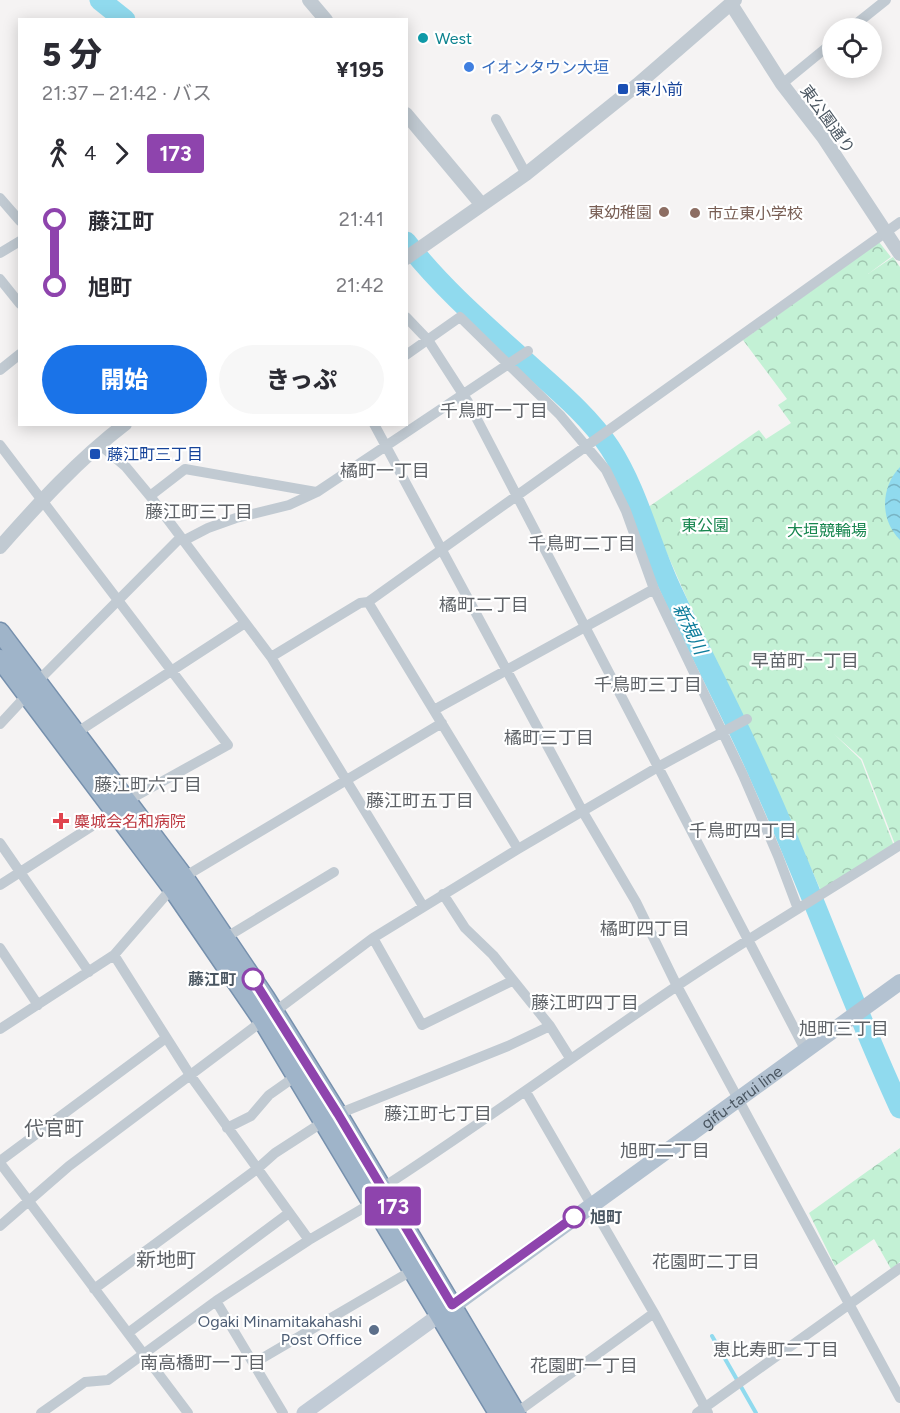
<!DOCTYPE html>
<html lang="ja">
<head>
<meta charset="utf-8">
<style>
	body { margin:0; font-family:Figtree,"Noto Sans JP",sans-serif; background:#f7f7f7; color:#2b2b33; height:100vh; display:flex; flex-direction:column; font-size:22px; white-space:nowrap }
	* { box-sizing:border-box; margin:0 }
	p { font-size:20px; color:#7c7c81 }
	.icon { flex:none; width:33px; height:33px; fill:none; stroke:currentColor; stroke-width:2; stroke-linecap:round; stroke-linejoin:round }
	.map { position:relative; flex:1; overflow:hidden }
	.side { position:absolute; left:18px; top:18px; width:390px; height:408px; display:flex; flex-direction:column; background:#fff; border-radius:0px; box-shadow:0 3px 15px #0003 }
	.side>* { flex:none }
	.badge { padding:0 12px; border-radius:4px; font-size:21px; line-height:39px }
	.fabs { position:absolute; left:822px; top:18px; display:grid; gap:12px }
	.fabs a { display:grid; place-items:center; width:60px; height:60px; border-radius:50%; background:#fff; box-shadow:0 3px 15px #0003; font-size:30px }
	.map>.badge { position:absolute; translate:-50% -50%; box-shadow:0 0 0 3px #fff }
	.legs { display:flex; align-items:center; gap:9px; height:66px; padding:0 24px; font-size:20px }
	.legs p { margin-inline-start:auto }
	.overview { display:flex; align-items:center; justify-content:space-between; height:102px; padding:0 24px }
	h1 { font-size:33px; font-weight:800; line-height:45px }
	.primary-button { display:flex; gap:12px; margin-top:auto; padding:12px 24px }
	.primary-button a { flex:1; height:69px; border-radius:36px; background:#1a73e8; color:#fff; font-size:24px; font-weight:800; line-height:69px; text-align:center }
	.primary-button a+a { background:#f7f7f7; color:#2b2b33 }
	ul { padding:0 24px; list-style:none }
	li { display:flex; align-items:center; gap:21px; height:66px; font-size:22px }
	li i { display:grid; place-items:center; width:9px; height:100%; margin:0 8px; background:currentColor }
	li i::after { content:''; width:15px; height:15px; margin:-8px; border:4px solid; border-radius:50%; background:#fff }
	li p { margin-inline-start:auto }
	li:first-child i { background:linear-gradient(#0000 50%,currentColor 0) }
	li:last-child i { background:linear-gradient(currentColor 50%,#0000 0) }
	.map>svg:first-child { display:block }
	.park { fill:url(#park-crowns) }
	.water { fill:url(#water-waves) }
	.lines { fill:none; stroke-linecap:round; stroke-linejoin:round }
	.stream { stroke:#90daee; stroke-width:4 }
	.river { stroke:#90daee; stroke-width:21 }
	.trunk-casing { stroke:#7690ad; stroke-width:21 }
	.minor { stroke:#c1cad2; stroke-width:10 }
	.tertiary { stroke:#c1cad2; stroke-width:14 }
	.secondary { stroke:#c1cbd6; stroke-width:15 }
	.primary { stroke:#b3c2d1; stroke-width:16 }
	.trunk { stroke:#9fb4c9; stroke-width:18 }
	.line-1-casing { stroke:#fff; stroke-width:14 }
	.line-1 { stroke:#8e44ad; stroke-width:9 }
	.culture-dot { fill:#0f9aa8; stroke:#fff; stroke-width:2 }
	.shop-dot { fill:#3f7fe0; stroke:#fff; stroke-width:2 }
	.transit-dot { fill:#1a4fb4; stroke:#fff; stroke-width:2 }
	.education-dot { fill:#8d6e63; stroke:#fff; stroke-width:2 }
	.health-dot { fill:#e0444e; stroke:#fff; stroke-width:2 }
	.stop-1-dot { fill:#fff; stroke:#8e44ad; stroke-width:3 }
	.service-dot { fill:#5c6f8a; stroke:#fff; stroke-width:2 }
	.labels { text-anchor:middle; stroke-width:4.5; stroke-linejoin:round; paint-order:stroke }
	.culture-label { font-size:16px; fill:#0d838f; stroke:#fff; text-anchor:start }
	.shop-label { font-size:16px; fill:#366cbe; stroke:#fff; text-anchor:start }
	.transit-label { font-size:16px; fill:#164399; stroke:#fff; text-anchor:start }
	.street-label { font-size:16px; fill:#4a5661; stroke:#fff }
	.education-label { font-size:16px; fill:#785e54; stroke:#fff; text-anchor:end }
	.park-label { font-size:16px; fill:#17864f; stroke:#fff }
	.health-label { font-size:16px; fill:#be3a42; stroke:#fff; text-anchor:start }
	.stop-label { font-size:16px; font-weight:bold; fill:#4a5661; stroke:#fff; text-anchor:end }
	.service-label { font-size:16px; fill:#4e5e75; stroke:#fff; text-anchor:end }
	.neighbourhood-label { font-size:18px; fill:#5f6368; stroke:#fff }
	.water-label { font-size:18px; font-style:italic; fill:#0c7c9b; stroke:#fff }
	.quarter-label { font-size:20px; fill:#5f6368; stroke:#fff }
</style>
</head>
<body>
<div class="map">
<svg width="900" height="1413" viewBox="0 0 900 1413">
	<defs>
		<pattern id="park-crowns" width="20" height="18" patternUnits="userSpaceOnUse" patternTransform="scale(1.5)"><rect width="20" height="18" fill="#c3f1d5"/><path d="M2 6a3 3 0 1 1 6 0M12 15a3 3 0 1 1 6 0" fill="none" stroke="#a0c6b0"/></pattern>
		<pattern id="water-waves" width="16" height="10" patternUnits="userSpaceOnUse" patternTransform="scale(1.5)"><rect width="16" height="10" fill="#90daee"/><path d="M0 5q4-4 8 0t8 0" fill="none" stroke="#78b4c4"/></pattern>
	</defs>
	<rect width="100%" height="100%" fill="#f5f3f3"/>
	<path class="park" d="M879,242L891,257L868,274L893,257L900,267V845L896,847L862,759L834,734L861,760L894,846L821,891L779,796L722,678L647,508L759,430L766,439L791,423L778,405L787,399L743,340Z
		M900,1148V1262L891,1269L874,1239L835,1266L809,1213Z"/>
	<path class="water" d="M900,467V540C880,520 880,488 900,467Z"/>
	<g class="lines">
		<path class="stream" d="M712,1336L756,1413"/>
		<path class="river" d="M100,0L125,20
			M406,242C444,291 491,330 536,371C562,394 591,419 610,448C637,490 648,538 668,583C698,649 733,713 762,780C811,888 850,1000 900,1108"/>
		<defs>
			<path id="trunk" d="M0,632L184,877L265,997L338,1114L516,1413
				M0,659L172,888L263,1021L498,1413"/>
		</defs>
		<use href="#trunk" class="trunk-casing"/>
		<path class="minor" d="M851,28L886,0
			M782,84L832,43
			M496,119L526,174
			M0,198L20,221
			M0,253L20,241
			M0,279L20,304
			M406,317L428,340L468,402L806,1051
			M406,355L460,317L560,415L606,470L626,511L654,589L743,775L778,856L798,909
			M0,370L20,354
			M374,424L583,812L636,902L677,986L900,1398
			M99,444L126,467L150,496L271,657L423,906
			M0,445L228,745L127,801
			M150,496L185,469L316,492
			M183,541L208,528L236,518L289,505L317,492L528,351
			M368,602L518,849
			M271,657L360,603L368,602L900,222
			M37,682L180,538
			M434,710L654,589
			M0,724L27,695
			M76,733L245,623
			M0,843L89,972
			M184,877L442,723
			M0,885L114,812
			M443,894L465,928L493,955L550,1026L570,1058
			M225,938L334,872
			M373,938L422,1025L512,981
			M0,948L38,1005
			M114,955L190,1075L309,1240
			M0,1029L114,955L172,888
			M526,1092L654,1313L708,1413
			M338,1114L508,1046L550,1026
			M227,1128L251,1116L269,1095L296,1076
			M0,1161L166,1038
			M0,1163L188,1413
			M382,1188C481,1124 576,1054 674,988C748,938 825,893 900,845
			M0,1226L69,1166L373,938L518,849L658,767L747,719
			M94,1289L257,1169L275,1153L323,1122
			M216,1301L283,1413
			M128,1333L289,1213
			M254,1363L413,1270
			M41,1413L85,1382L108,1380L216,1301L309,1240L372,1203
			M516,1413L654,1313
			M697,1413L900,1268"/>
		<path class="tertiary" d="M309,0L326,20
			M731,4L782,84L823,137L900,254
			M406,114L482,205
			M406,258L526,174L637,85L735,0
			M0,547C39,503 78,460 125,424"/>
		<path class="secondary" d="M304,1413L438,1316"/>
		<path class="primary" id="s1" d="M442,1314L900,982"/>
		<use href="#trunk" class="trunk"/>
	</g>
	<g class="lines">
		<defs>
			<path id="line-1" d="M253,979L338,1114L452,1305L574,1217"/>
		</defs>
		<use href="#line-1" class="line-1-casing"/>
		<use href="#line-1" class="line-1"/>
	</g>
	<circle class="culture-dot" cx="423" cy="38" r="6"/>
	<circle class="shop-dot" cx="469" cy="67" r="6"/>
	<g class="transit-dot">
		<rect x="617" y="83" width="12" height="12" rx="3"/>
		<rect x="89" y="448" width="12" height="12" rx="3"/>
	</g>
	<g class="education-dot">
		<circle cx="664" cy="212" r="6"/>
		<circle cx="695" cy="213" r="6"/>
	</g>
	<path class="health-dot" d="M58 812h6v6h6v6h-6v6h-6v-6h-6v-6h6z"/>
	<g class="stop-1-dot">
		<circle cx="253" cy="979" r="10"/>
		<circle cx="574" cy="1217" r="10"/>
	</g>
	<circle class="service-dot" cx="374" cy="1330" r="6"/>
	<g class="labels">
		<g class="culture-label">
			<text x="435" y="44">West</text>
		</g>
		<g class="shop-label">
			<text x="481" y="73">イオンタウン大垣</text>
		</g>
		<g class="transit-label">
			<text x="635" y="95">東小前</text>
			<text x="107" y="460">藤江町三丁目</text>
		</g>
		<g class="street-label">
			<text transform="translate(828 119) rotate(54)" y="6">東公園通り</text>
			<text dy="6" stroke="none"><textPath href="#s1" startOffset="370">gifu-tarui line</textPath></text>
		</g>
		<g class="education-label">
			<text x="652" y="218">東幼稚園</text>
			<text x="707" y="219" text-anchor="start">市立東小学校</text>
		</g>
		<g class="park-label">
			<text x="705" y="531">東公園</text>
			<text x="827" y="536">大垣競輪場</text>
		</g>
		<g class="health-label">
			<text x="74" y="827">麋城会名和病院</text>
		</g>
		<g class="stop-label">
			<text x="236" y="985">藤江町</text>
			<text x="590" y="1223" text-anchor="start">旭町</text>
		</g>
		<g class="service-label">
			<text x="362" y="1327">Ogaki Minamitakahashi<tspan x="362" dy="18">Post Office</tspan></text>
		</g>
		<g class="neighbourhood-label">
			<text x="494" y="417">千鳥町一丁目</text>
			<text x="385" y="477">橘町一丁目</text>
			<text x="199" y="518">藤江町三丁目</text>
			<text x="582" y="550">千鳥町二丁目</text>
			<text x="484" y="611">橘町二丁目</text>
			<text x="805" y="667">早苗町一丁目</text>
			<text x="648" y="691">千鳥町三丁目</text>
			<text x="549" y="744">橘町三丁目</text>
			<text x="148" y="791">藤江町六丁目</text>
			<text x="420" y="807">藤江町五丁目</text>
			<text x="743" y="837">千鳥町四丁目</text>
			<text x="645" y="935">橘町四丁目</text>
			<text x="585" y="1009">藤江町四丁目</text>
			<text x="844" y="1035">旭町三丁目</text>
			<text x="438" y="1120">藤江町七丁目</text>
			<text x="665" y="1157">旭町二丁目</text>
			<text x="706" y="1268">花園町二丁目</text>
			<text x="776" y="1356">恵比寿町二丁目</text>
			<text x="203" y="1369">南高橋町一丁目</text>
			<text x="584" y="1372">花園町一丁目</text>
		</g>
		<g class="water-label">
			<text transform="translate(690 629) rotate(64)" y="6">新規川</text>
		</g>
		<g class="quarter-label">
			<text x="54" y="1135">代官町</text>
			<text x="166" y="1267">新地町</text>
		</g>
	</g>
</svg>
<div class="fabs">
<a><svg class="icon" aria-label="locate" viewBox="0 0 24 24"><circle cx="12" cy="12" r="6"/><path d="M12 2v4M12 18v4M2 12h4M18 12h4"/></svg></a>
</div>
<b class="badge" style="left:393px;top:1206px;background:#8e44ad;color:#fff">173</b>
<section class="side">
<div class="overview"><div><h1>5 分</h1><p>21:37 – 21:42 · バス</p></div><b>¥195</b></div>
<div class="legs"><svg class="icon" aria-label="walk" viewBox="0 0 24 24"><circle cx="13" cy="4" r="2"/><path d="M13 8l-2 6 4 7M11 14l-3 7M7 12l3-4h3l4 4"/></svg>4<svg class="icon" aria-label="forward" viewBox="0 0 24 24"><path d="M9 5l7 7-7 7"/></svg><b class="badge" style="background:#8e44ad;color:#fff">173</b></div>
<ul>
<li><i style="color:#8e44ad"></i><b>藤江町</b><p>21:41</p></li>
<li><i style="color:#8e44ad"></i><b>旭町</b><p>21:42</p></li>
</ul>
<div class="primary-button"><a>開始</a><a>きっぷ</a></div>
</section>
</div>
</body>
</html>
